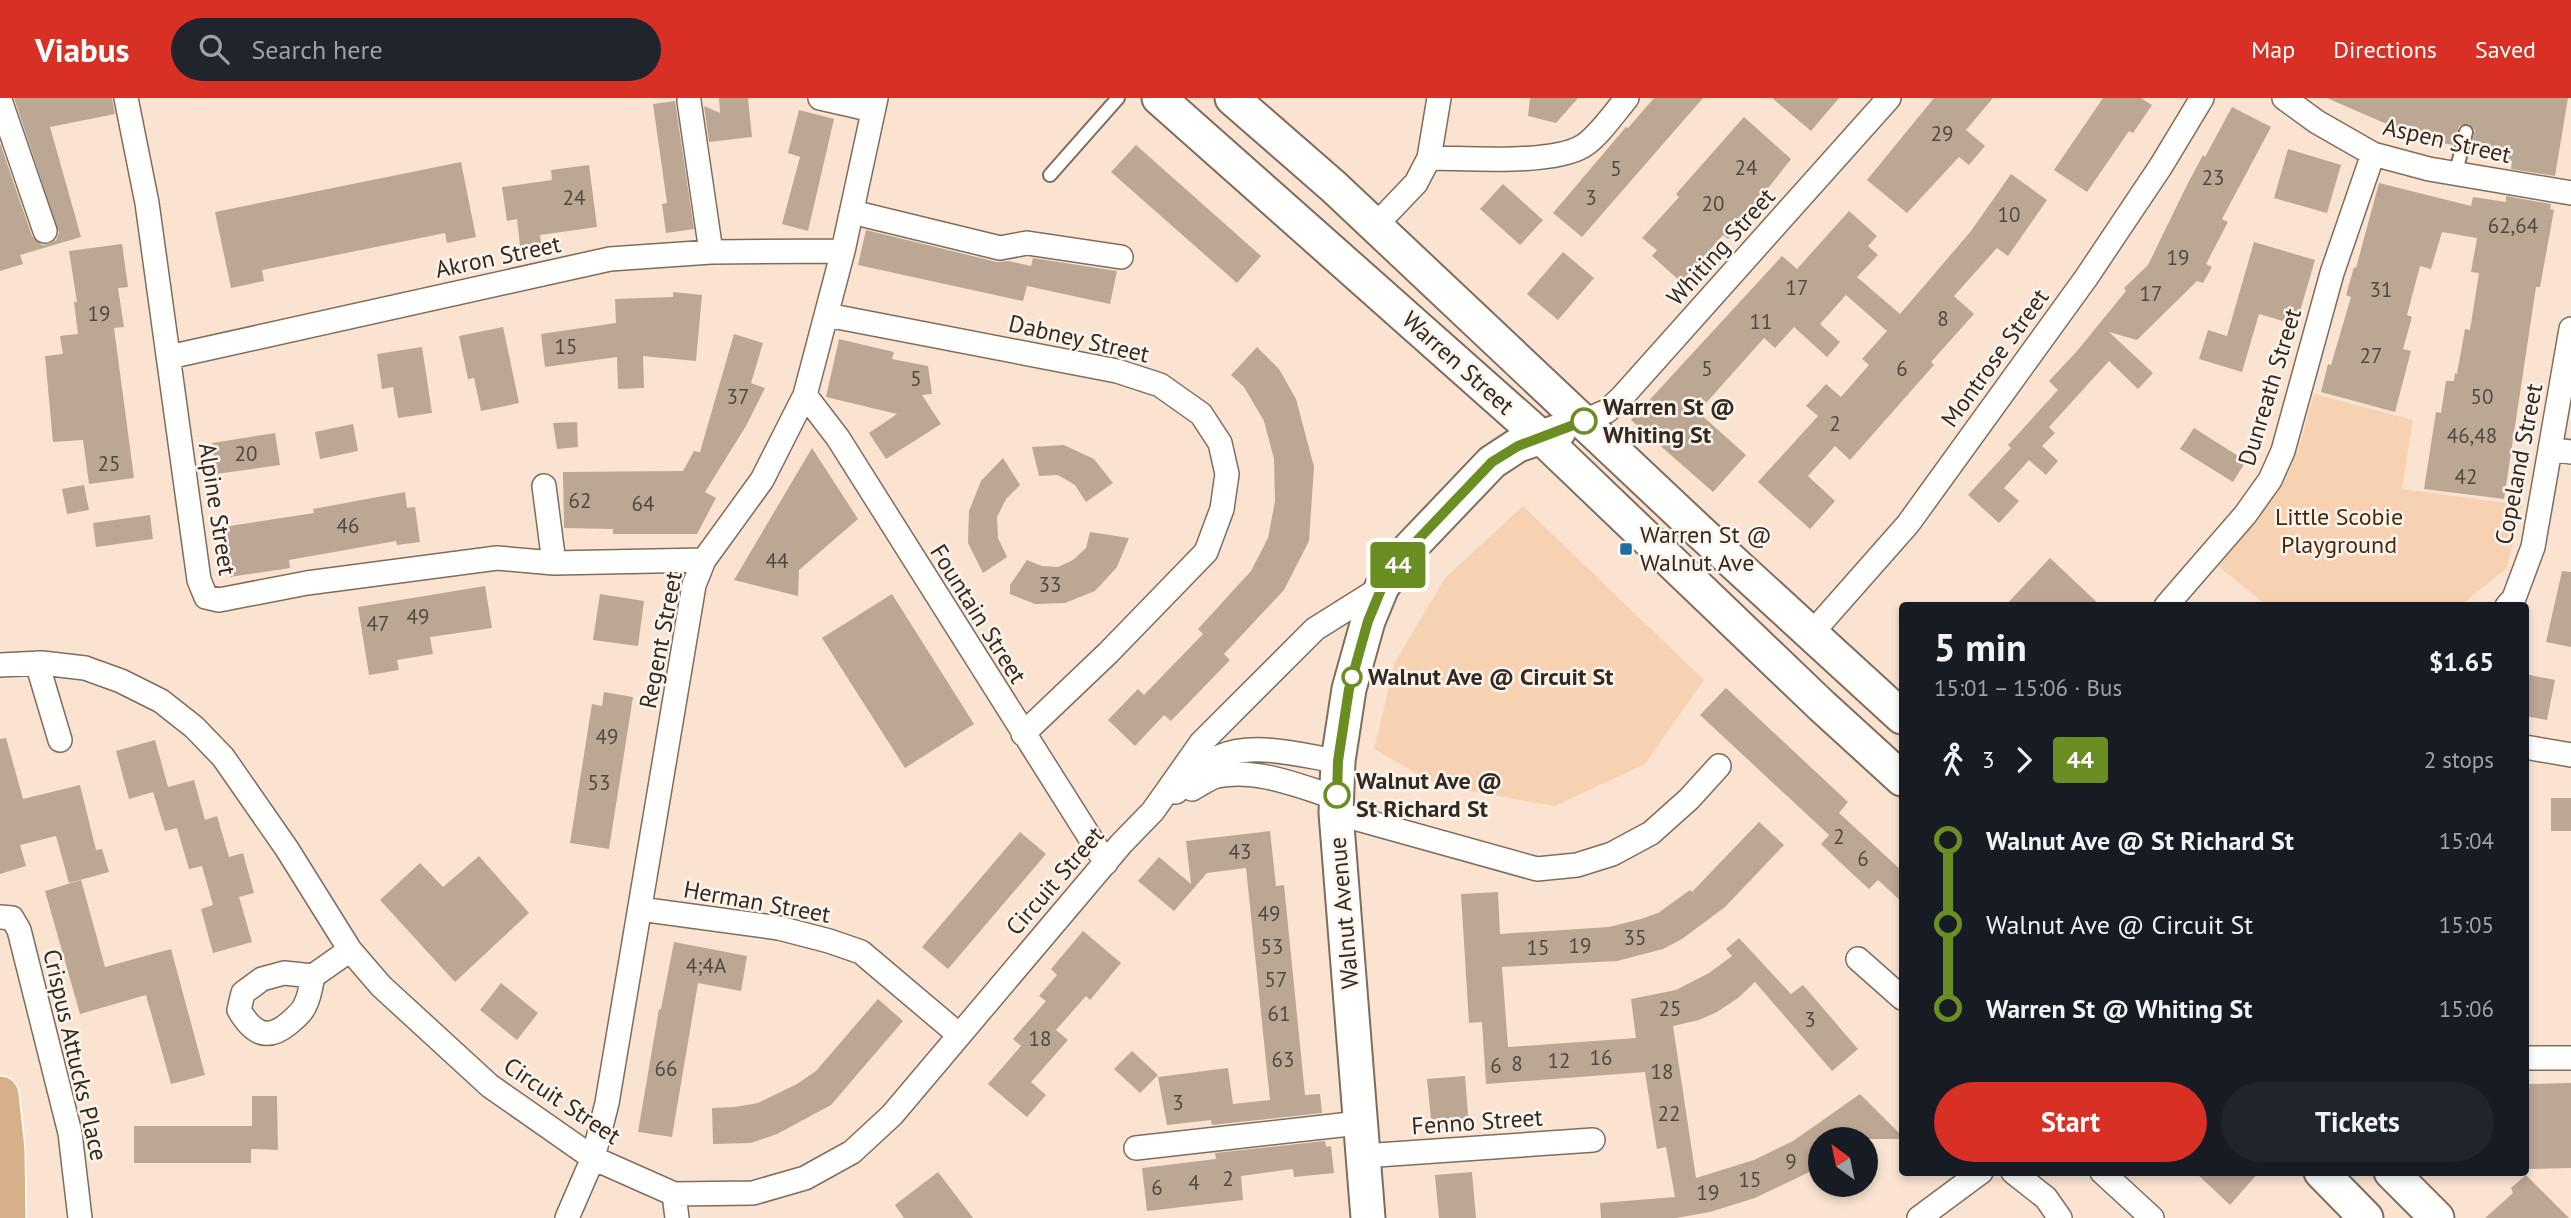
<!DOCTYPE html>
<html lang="en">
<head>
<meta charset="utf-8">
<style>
	body { margin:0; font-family:"PT Sans",sans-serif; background:#20242c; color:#f1f3f6; height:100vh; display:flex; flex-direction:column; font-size:26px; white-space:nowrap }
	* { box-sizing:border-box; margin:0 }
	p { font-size:23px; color:#9ea1a6 }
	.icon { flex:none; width:38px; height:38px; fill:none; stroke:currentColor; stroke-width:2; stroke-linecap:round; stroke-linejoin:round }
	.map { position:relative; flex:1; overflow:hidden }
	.panel { position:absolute; left:1899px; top:504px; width:630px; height:574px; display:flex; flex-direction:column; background:#171b24; border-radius:7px; box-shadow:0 4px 10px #0003 }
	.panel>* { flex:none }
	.badge { padding:0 14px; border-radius:5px; font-size:24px; line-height:46px }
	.needle { width:46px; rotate:327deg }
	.tools { position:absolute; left:1808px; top:1029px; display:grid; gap:14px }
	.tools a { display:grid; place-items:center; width:70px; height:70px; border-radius:50%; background:#171b24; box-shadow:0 4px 10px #0003; font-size:35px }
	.map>.badge { position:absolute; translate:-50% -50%; box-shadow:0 0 0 4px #fff }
	.legs { display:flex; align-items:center; gap:10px; height:77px; padding:0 35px; font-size:23px }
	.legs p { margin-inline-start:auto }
	.summary { display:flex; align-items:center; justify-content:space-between; height:119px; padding:0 35px }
	h1 { font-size:38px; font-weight:800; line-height:52px }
	.button { display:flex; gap:14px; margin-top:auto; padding:14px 35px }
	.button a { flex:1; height:80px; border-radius:42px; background:#d93025; color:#fff; font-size:28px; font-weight:800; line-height:80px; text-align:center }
	.button a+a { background:#20242c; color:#f1f3f6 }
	ul { padding:0 35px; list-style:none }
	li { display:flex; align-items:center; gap:24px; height:84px; font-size:26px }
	li i { display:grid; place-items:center; width:10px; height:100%; margin:0 9px; background:currentColor }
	li i::after { content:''; width:18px; height:18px; margin:-9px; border:5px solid; border-radius:50%; background:#171b24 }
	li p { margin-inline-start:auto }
	li:first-child i { background:linear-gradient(#0000 50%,currentColor 0) }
	li:last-child i { background:linear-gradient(currentColor 50%,#0000 0) }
	header { display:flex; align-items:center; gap:42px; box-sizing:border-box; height:98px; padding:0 35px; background:#d93025; color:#fff }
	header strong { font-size:33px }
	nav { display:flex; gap:38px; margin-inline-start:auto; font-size:24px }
	.search { width:490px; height:63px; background:#20242c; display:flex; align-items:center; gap:18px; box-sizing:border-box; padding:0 24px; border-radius:38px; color:#9ea1a6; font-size:26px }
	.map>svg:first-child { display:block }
	.green { fill:#f7d2b2 }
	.building { fill:#bca694 }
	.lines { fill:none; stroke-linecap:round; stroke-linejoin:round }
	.lane-casing { stroke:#806c5b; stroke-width:16 }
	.street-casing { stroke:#806c5b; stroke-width:26 }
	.secondary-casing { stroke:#806c5b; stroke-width:37 }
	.primary-casing { stroke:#fff; stroke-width:40 }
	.lane { stroke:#fff; stroke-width:12 }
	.street { stroke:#fff; stroke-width:23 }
	.secondary { stroke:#fff; stroke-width:33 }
	.primary { stroke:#d6b089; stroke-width:37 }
	.line-1-casing { stroke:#fff; stroke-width:16 }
	.line-1 { stroke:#6b8e23; stroke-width:10 }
	.stop-1-dot { fill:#fff; stroke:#6b8e23; stroke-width:3.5 }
	.poi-dot { fill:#206d9f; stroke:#fdf4ec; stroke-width:2.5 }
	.labels { text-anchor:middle; stroke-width:5; stroke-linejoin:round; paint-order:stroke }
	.number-label { font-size:21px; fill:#54483e }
	.street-label { font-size:24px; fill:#312922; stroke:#fdf4ec }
	.stop-label { font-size:24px; font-weight:bold; fill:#312922; stroke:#fdf4ec; text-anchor:start }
	.park-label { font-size:24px; fill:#452a10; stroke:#fdf4ec }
	.poi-label { font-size:24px; fill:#312922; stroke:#fdf4ec; text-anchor:start }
</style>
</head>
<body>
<header>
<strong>Viabus</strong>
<div class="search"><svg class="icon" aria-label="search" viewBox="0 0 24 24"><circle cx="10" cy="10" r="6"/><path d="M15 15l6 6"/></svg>Search here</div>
<nav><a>Map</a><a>Directions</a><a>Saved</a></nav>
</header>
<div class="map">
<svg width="2571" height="1120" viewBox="0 0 2571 1120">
	<rect width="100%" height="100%" fill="#fae4d1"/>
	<path class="green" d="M2314,296L2413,322L2402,391L2522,407L2507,470L2461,507H2266L2218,468L2285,382L2300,346Z
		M1523,408L1704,582L1645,666L1555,708L1439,688L1374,651L1395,564L1445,480Z"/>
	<path class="building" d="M14,0H112L115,16L50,29L81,139L20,157L23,166L0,173V45L32,138L42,147L49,146L56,142L59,135Z
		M719,0H748L752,39L709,44L704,8L720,15Z
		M1530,0H1578L1556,25L1528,18Z
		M1654,0H1703L1582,139L1553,115L1626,29L1628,30Z
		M1772,0H1839L1811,33Z
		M1934,0H1993L1966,32L1985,48L1969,67L1959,59L1907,115L1867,82Z
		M2103,0H2141L2152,7L2133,35L2129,33L2087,94L2054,72Z
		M2327,0H2568L2555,78L2511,71L2512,63L2482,58L2483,52L2471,50L2475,32L2469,26L2459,28L2454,47L2423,42Z
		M675,3L694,131L666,135L662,106L667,105L653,6Z
		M2232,9L2271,29L2222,121L2228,124L2206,166L2212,169L2203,185L2197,183L2137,242L2109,234L2153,275L2138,291L2109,263L2049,329L2055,335L2042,348L2058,363L2046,377L2029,362L2004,390L2019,403L1999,425L1968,397L2011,350L2008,347L2058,292L2049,283L2077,253L2126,193L2124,190L2148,167L2188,85L2203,57L2205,59Z
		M799,12L834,21L808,133L782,126L800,59L788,55Z
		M1744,19L1791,61L1728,141L1723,137L1681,184L1652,158L1657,152L1642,140L1679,99L1676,96Z
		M1136,47L1261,158L1237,185L1111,74Z
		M2288,51L2341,67L2327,115L2274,100Z
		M461,64L476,139L447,145L445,135L262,172L264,183L231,190L215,114Z
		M589,67L597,129L540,137L541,145L520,148L517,121L507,123L502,89L552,82L551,72Z
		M2011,76L2047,102L2008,158L1997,150L1954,198L1974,216L1931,264L1934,267L1850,362L1835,348L1808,378L1835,403L1810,431L1758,384L1818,318L1806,308L1826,286L1841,299L1869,267L1862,261L1887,233L1846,197L1820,226L1840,244L1827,259L1794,229L1775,250L1764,240L1698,314L1746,357L1713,394L1631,322L1782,158L1797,171L1849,113L1877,138L1868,148L1878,157L1857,179L1900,216L1971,133Z
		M2379,85L2471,108L2473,99L2506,104V98L2551,106L2550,111L2554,112L2540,189H2536L2504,401L2424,391L2436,314L2441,315L2446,283H2454L2455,275L2457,276L2465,231L2470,232L2479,175L2471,174L2477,140L2442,134L2431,171L2420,168L2407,217L2412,219L2403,251L2411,253L2395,314L2321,294L2328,266L2331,267L2351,199L2346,197L2354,169L2356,170Z
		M1503,86L1543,122L1520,147L1480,111Z
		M866,132L997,164L1008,163L1031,168L1033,160L1117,173L1110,206L1027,188L1023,203L858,167Z
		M2254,144L2315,162L2296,227L2259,216L2242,274L2199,261L2208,232L2227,238Z
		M122,146L128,189L118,190L124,229L114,230L134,380L89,386L83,342L53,344L45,258L63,256L60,238L78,236L74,204H77L69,153Z
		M1563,154L1594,180L1558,222L1527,196Z
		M673,194L702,197L696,263L643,258L644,290L618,291L617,259L545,269L541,236L616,225L615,201L673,199Z
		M503,229L519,305L481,313L474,280L468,281L459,238Z
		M734,236L763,245L751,285L765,290L746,328L705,394L716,400L697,436H613V431L564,430L563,374L683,373L694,353L700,354Z
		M839,241L894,254L892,261L928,268L932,296L922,297L941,326L886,361L869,335L897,316L826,299Z
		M422,249L432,315L398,320L393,289L382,291L377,256Z
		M1257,249L1279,271L1296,301L1314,369L1309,443L1284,492L1224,556L1230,562L1171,623L1164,617L1135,648L1108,622L1138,591L1144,597L1203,536L1198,531L1251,473L1268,440L1275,403L1274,361L1264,323L1244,289L1231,277Z
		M577,324L578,349L557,351L553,325Z
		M353,326L358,353L320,361L315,334Z
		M2194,330L2246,363L2233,384L2180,351Z
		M275,335L280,367L216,376L212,345Z
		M1064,347L1094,361L1113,385L1086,404L1075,387L1058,377L1039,378L1032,349Z
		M812,350L858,421L799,472L798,498L734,482Z
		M1003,360L1020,387L1006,401L997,419L998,440L1007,459L983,475L968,445L969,413L981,383Z
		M84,387L89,412L67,416L62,391Z
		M405,394L407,410L415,409L420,444L397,447L396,443L289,462L290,470L230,479L223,429L314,415L313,411Z
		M150,417L153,441L96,449L93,425Z
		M1090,434L1129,440L1117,469L1095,493L1065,505L1035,506L1010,496V487L1027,462L1042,468L1058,469L1073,462L1086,450Z
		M2050,460L2101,508H2005Z
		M2562,473L2571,474V549L2546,544Z
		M485,488L492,530L430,539L433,556L397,562L399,572L369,577L358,509Z
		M600,496L644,503L638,548L593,542Z
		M892,496L974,626L905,670L822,540Z
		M2525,576L2555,582L2547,622L2525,618Z
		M1726,590L1848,704L1839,715L1902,773V804L1878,782L1869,791L1844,768L1821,746L1829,737L1700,617Z
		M604,594L633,599L609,751L570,745L592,606L602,608Z
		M6,640L23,701L80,687L96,752L102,751L109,774L69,785L56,738L20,747L26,768L0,776V641Z
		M155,642L168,689L194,682L205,722L217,718L229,759L243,755L254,795L239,799L252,844L213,855L201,811L213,807L202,768L189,771L177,730L165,733L153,694L129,701L116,653Z
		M2551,700H2571V733H2551Z
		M1759,724L1784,747L1725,809L1682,841L1663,851L1617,863L1502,869L1508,949L1636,940L1631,901L1676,892L1709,875L1732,858L1726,851L1739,840L1791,896L1803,887L1858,951L1832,973L1755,884L1738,900L1717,914L1699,922L1673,928L1696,1080L1754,1062L1793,1043L1860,996L1902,1038V1041H1820V1069L1755,1100L1710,1114L1676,1120H1601L1600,1105L1675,1099L1666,1049L1657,1051L1645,974L1486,986L1482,924L1469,925L1461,796L1498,794L1500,836L1609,829L1641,821L1658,815L1690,792L1692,794Z
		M1270,733L1276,788L1284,787L1305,997L1320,996L1322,1015L1212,1027L1211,1022L1167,1027L1158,979L1228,970L1233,1006L1270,1002L1246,770L1207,775L1174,813L1138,783L1159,759L1191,786L1186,743Z
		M1020,734L1046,756L948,871L922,849Z
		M479,758L529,815L455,884L380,802L420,765L443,789Z
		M81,782L105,869L171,851L205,977L171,986L146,897L80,916L45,793Z
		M1083,833L1121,865L1090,902L1086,898L1056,932L1068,942L1031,984L1046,997L1027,1019L988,986L1021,948L1013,941L1046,903L1039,898L1057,877L1051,871Z
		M674,844L747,858L741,893L698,885L672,1039L638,1034L659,911H661Z
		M501,885L538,915L517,942L480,912Z
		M878,901L903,923L831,1007L777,1036L751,1045L713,1046L712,1010L735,1009L758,1005L797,986L816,973Z
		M1132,953L1158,977L1140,995L1114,971Z
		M1465,978L1469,1028L1432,1031L1427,981Z
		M2571,985V1070L2525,1071V986Z
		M252,998H277L278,1052L251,1051V1065H134V1028H252Z
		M1325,1043L1326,1049L1331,1048L1334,1075L1294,1079L1293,1071L1241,1078L1243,1102L1147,1113L1142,1070L1216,1061L1215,1055Z
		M938,1074L973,1120H904L895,1107Z
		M1472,1074L1476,1120H1439L1435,1077Z
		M2195,1074H2259L2230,1107Z
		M2526,1077L2569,1120H2485L2513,1095L2511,1090Z"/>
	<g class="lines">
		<defs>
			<path id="lane" d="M2456,74L2466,34
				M1050,77L1118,0"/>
			<path id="street" d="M126,0L147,105L199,482L206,499L219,502L307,485L497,460L554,465L704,462
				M820,0L873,12
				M2284,0L2317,24L2373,56L2429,71L2571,95
				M0,2L45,133
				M689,3L711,154
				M1429,60C1468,60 1552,67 1583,48C1598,39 1615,14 1627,0
				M852,114L1000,150L1027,145L1121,159
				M1375,128L1416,85L1429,60L1439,0
				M827,217L1117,273L1160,287L1201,316L1220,345L1227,376L1222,411L1206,454L1108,555L1023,636
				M169,259L610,161L711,154L843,153
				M805,297L838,340L1106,765
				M1584,323L1607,313L1622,299L1889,0
				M2550,351L2571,354
				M544,388L554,465
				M2166,508L2245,417L2270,382L2283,353L2332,175L2373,56
				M2507,508L2514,500L2533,449L2571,231
				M1811,536L1908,426L2086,180L2161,68L2202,0
				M37,565L60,642
				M0,567L42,565L85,570L121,583L161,603L194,629L223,659L287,751L350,852L381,888L490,988L593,1060L674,1096L753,1095L805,1080L852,1054L892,1017L1121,746L1153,713L1201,645L1315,531L1382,489
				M2525,649L2571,657
				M1192,691C1200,687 1209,680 1217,678C1257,670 1299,688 1337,700
				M1176,694C1189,683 1204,666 1219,659C1254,643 1302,658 1338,663
				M1336,715L1537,771L1577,767L1612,756L1651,735L1689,701L1719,668
				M640,811L779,830L829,843L861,854L958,936
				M0,819L12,820L19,832L70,1035L80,1120
				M1858,861L1902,900
				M284,875L313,878C311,887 310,897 306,905C303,914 295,920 288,926C266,944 252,934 239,912L243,895L262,881Z
				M313,878L350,852
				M2525,960H2571
				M1136,1050L1359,1025
				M1363,1058L1593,1042
				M2013,1074L2046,1100L2060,1120
				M2102,1074L2152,1120
				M674,1096L677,1120
				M567,1120L593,1060L607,1005L694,487L704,462L762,382L805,297L843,153L876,0
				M1919,1120L1981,1074"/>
			<path id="secondary" d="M1159,0L1541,339L1822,608L1902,681
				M1232,0L1334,89L1699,433L1902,619
				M2321,1074L2366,1120
				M2391,1074L2437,1120
				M1368,1120L1336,715L1338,663L1349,591L1368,523L1382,489L1410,450L1492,364L1518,347L1559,333"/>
			<path id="primary" d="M0,997L6,1052L7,1120"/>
		</defs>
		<use href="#lane" class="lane-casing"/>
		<use href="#street" class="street-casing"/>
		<use href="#secondary" class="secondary-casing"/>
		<use href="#primary" class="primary-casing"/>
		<use href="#lane" class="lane"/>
		<use href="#street" class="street"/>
		<use href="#secondary" class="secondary"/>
		<use href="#primary" class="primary"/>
	</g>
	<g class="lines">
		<defs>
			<path id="line-1" d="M1337,697L1338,663L1349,591L1368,523L1382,489L1410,450L1492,364L1518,348L1584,323"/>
		</defs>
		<use href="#line-1" class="line-1-casing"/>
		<use href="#line-1" class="line-1"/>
	</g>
	<g class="stop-1-dot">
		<circle cx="1584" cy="323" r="12"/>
		<circle cx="1352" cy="579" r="9"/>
		<circle cx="1337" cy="697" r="12"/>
	</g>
	<rect class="poi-dot" x="1619" y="444" width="14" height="14" rx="3.5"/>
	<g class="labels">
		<g class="number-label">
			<text x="1942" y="43">29</text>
			<text x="1746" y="77">24</text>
			<text x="1616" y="78">5</text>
			<text x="2213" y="87">23</text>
			<text x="574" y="107">24</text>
			<text x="1591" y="107">3</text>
			<text x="1713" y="113">20</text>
			<text x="2009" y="124">10</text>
			<text x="2513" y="135">62,64</text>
			<text x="2178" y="167">19</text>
			<text x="1797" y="197">17</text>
			<text x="2381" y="199">31</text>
			<text x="2151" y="203">17</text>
			<text x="99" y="223">19</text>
			<text x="1943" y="228">8</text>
			<text x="1761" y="231">11</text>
			<text x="566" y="256">15</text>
			<text x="2371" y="265">27</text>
			<text x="1707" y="278">5</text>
			<text x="1902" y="278">6</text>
			<text x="916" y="288">5</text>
			<text x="738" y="306">37</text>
			<text x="2482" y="306">50</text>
			<text x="1835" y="333">2</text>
			<text x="2472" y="345">46,48</text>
			<text x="246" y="363">20</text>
			<text x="109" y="373">25</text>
			<text x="2466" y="386">42</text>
			<text x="580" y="410">62</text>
			<text x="643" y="413">64</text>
			<text x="348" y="435">46</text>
			<text x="777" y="470">44</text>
			<text x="1050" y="494">33</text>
			<text x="418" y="526">49</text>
			<text x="378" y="533">47</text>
			<text x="607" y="646">49</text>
			<text x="599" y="692">53</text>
			<text x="1839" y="746">2</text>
			<text x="1240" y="761">43</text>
			<text x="1863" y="768">6</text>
			<text x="1269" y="823">49</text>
			<text x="1635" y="847">35</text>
			<text x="1580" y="855">19</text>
			<text x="1272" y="856">53</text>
			<text x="1538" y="857">15</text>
			<text x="706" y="875">4;4A</text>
			<text x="1276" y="889">57</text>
			<text x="1670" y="918">25</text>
			<text x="1279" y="923">61</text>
			<text x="1810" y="929">3</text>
			<text x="1040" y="948">18</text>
			<text x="1601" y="967">16</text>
			<text x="1283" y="969">63</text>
			<text x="1559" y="970">12</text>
			<text x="1517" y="973">8</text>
			<text x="1496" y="975">6</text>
			<text x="666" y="978">66</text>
			<text x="1662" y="981">18</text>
			<text x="1178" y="1012">3</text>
			<text x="1669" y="1023">22</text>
			<text x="1791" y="1071">9</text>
			<text x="1228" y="1088">2</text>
			<text x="1750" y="1089">15</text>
			<text x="1194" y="1092">4</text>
			<text x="1157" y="1097">6</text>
			<text x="1708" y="1102">19</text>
		</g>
		<g class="street-label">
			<text transform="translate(2447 43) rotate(13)" y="8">Aspen Street</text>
			<text transform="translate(1721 149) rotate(-48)" y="8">Whiting Street</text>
			<text transform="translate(498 159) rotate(-12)" y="8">Akron Street</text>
			<text transform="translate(1079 241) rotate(13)" y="8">Dabney Street</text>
			<text transform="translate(1995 260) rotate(-54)" y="8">Montrose Street</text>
			<text transform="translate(1458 265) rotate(42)" y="8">Warren Street</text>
			<text transform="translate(2270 289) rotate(-73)" y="8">Dunreath Street</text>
			<text transform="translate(2519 366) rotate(-79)" y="8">Copeland Street</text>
			<text transform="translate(217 411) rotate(81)" y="8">Alpine Street</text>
			<text transform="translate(978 516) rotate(58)" y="8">Fountain Street</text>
			<text transform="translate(661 542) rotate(-79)" y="8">Regent Street</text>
			<text transform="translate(1055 783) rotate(-49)" y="8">Circuit Street</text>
			<text transform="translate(757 804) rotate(10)" y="8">Herman Street</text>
			<text transform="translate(1344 815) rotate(-95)" y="8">Walnut Avenue</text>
			<text transform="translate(75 957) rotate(77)" y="8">Crispus Attucks Place</text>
			<text transform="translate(562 1003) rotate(34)" y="8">Circuit Street</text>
			<text transform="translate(1477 1024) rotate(-4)" y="8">Fenno Street</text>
		</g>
		<g class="stop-label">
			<text x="1603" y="317">Warren St @<tspan x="1603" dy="28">Whiting St</tspan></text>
			<text x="1368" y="587">Walnut Ave @ Circuit St</text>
			<text x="1356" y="691">Walnut Ave @<tspan x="1356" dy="28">St Richard St</tspan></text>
		</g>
		<g class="park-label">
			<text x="2339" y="427">Little Scobie<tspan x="2339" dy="28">Playground</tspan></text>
		</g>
		<g class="poi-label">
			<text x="1640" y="445">Warren St @<tspan x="1640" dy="28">Walnut Ave</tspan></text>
		</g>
	</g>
</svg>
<div class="tools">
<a><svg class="needle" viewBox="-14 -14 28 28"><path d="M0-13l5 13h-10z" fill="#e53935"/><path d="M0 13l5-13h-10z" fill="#9ea1a6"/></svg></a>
</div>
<b class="badge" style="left:1398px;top:467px;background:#6b8e23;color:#fff">44</b>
<section class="panel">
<div class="summary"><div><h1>5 min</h1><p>15:01 – 15:06 · Bus</p></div><b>$1.65</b></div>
<div class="legs"><svg class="icon" aria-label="walk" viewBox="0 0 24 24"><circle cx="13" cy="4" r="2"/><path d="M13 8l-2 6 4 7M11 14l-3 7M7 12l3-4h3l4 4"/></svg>3<svg class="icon" aria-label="forward" viewBox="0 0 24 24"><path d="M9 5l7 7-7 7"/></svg><b class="badge" style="background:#6b8e23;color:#fff">44</b><p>2 stops</p></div>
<ul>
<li><i style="color:#6b8e23"></i><b>Walnut Ave @ St Richard St</b><p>15:04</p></li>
<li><i style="color:#6b8e23"></i><span>Walnut Ave @ Circuit St</span><p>15:05</p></li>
<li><i style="color:#6b8e23"></i><b>Warren St @ Whiting St</b><p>15:06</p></li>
</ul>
<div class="button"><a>Start</a><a>Tickets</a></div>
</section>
</div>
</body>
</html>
